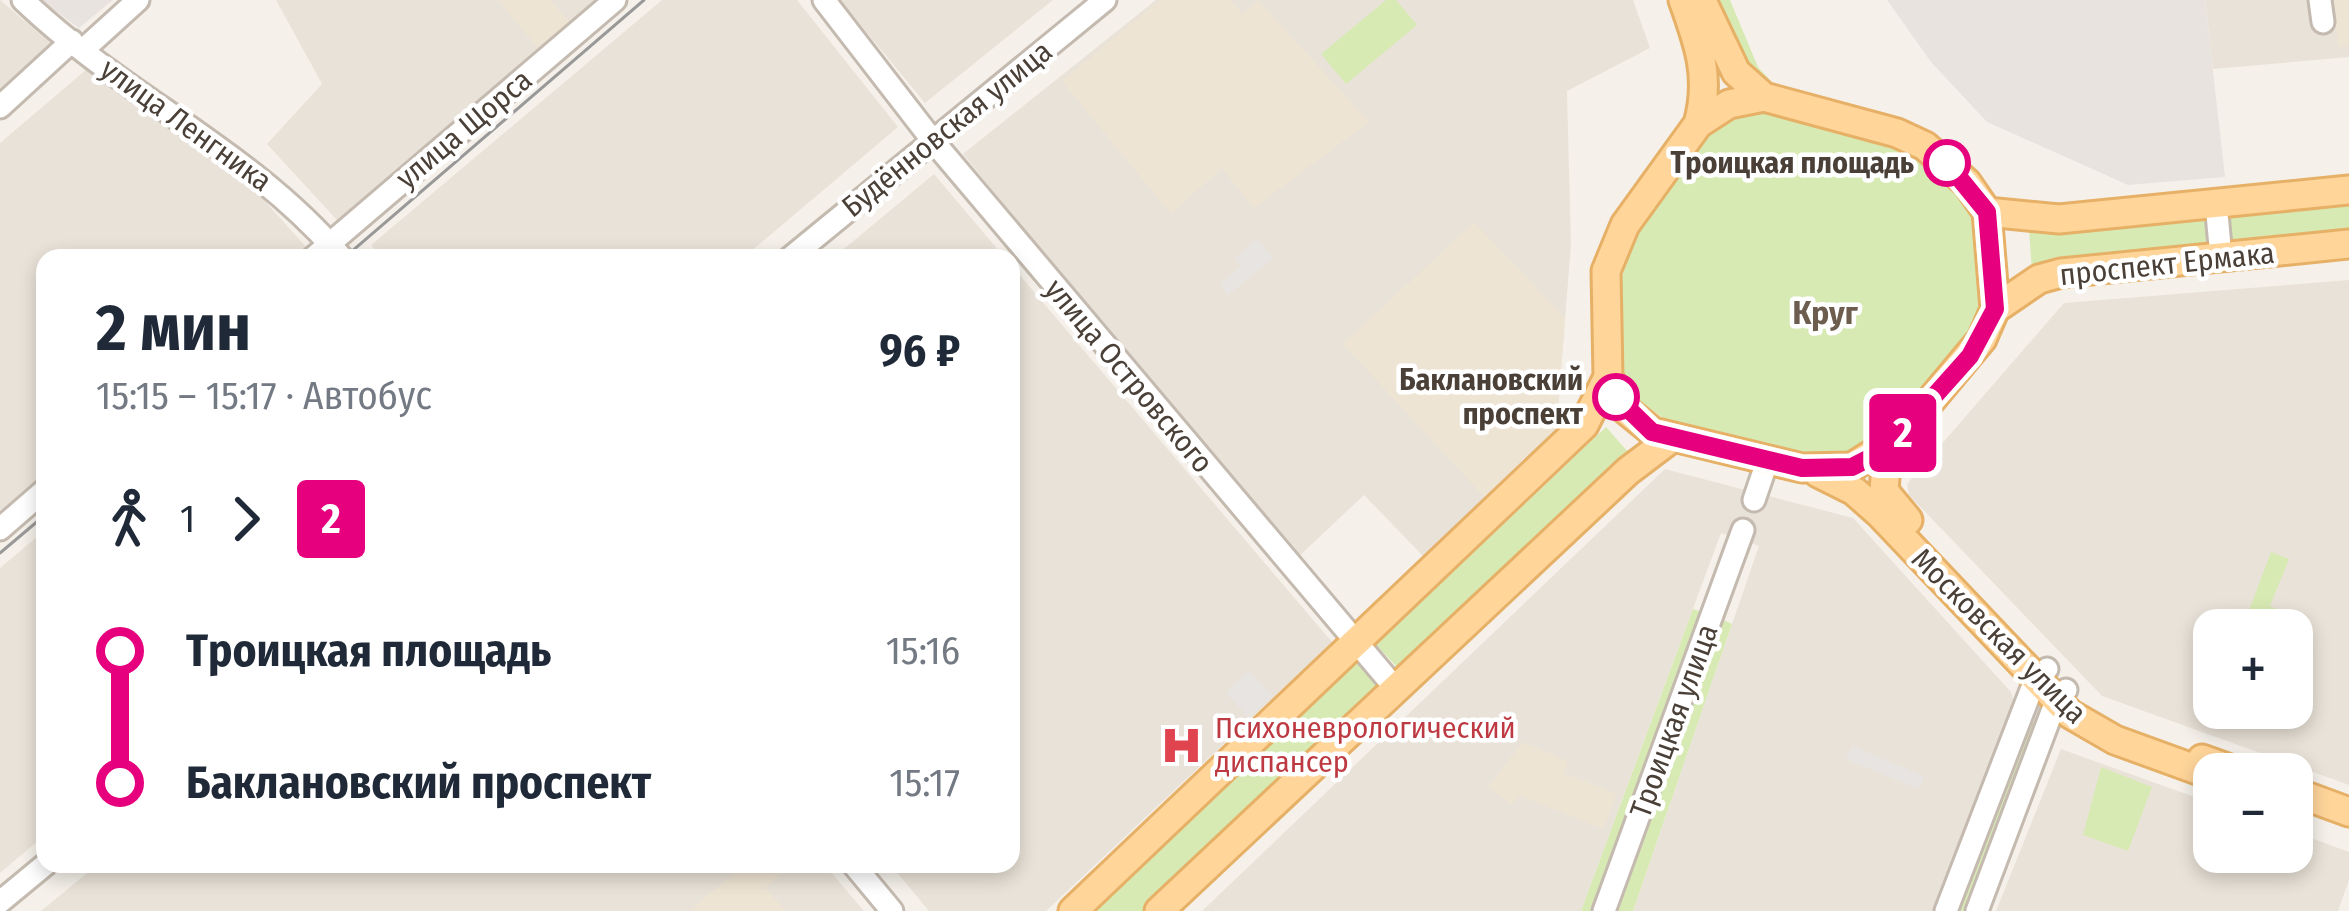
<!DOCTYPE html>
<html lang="ru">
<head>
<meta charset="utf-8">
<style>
	body { margin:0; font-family:"Fira Sans Condensed",sans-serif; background:#f2f2f3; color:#1f2937; height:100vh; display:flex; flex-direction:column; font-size:45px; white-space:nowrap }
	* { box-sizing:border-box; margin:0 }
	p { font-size:39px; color:#747a83 }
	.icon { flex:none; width:66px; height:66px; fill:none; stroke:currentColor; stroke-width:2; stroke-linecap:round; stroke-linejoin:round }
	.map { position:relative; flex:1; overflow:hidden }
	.panel { position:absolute; left:36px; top:249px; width:984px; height:624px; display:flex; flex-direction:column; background:#fff; border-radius:24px; box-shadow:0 6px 18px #0003 }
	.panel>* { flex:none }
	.badge { padding:0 24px; border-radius:9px; font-size:42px; line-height:78px }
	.controls { position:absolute; left:2193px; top:609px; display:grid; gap:24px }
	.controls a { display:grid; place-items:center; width:120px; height:120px; border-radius:24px; background:#fff; box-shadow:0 6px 18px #0003; font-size:60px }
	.map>.badge { position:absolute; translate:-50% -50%; box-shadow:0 0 0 6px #fff }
	.legs { display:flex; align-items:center; gap:18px; height:132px; padding:0 60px; font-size:39px }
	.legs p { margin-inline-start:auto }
	.summary { display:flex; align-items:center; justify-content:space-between; height:204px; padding:0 60px }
	h1 { font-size:66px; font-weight:700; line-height:90px }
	ul { padding:0 60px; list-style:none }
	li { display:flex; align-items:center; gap:42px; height:132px; font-size:45px }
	li i { display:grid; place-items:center; width:18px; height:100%; margin:0 15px; background:currentColor }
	li i::after { content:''; width:30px; height:30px; margin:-15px; border:9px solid; border-radius:50%; background:#fff }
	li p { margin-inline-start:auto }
	li:first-child i { background:linear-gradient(#0000 50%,currentColor 0) }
	li:last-child i { background:linear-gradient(currentColor 50%,#0000 0) }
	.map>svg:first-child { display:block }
	.residential { fill:#e9e2d8; fill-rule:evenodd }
	.industrial { fill:#e8e3df }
	.education { fill:#eee4d4 }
	.green { fill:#d8eab3 }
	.parking { fill:#e7e4e2 }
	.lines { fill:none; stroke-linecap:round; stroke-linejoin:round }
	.minor-casing { stroke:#c4baaf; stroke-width:27 }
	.major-casing { stroke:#e6b067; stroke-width:33 }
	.minor { stroke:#fff; stroke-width:21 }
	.major { stroke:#ffd59a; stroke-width:27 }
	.tram { stroke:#999; stroke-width:3 }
	.line-1-casing { stroke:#fff; stroke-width:27 }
	.line-1 { stroke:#e6007e; stroke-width:18 }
	.stop-1-dot { fill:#fff; stroke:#e6007e; stroke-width:6 }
	.labels { text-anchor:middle; stroke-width:9; stroke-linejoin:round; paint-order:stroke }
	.street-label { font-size:30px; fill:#4a4038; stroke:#fff }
	.stop-label { font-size:30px; font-weight:bold; fill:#4a4038; stroke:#fff; text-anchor:end }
	.health-label { font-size:30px; fill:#be3a42; stroke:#fff; text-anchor:start }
	.neighbourhood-label { font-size:33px; font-weight:bold; fill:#6d5d4f; stroke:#fff }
</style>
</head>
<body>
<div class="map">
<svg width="2349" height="911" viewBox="0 0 2349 911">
	<rect width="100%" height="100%" fill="#f5f1ea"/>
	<path class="residential" d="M0,0L53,45L0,90Z
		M276,0H601L337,220L267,144L322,84Z
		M662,0H797L898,127L743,258H383L371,245Z
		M840,0H1053L925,103Z
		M1156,0H1633L1650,48L1567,91L1571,244L1556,435L1423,556L1364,495L1294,561L963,154Z
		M2205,0H2349V57L2213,69Z
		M87,69L209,139L307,248L296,258H45V474L0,513V143Z
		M934,174L1005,258H833Z
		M1011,265L1332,642L1046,911H929L890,864H1011Z
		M2349,280V785L2102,696L1909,495L1907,484L2064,303ZM2214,630H2292V708H2214Z
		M1665,469L1853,518L2011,692L2015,706L1934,911H1633L1759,546L1721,533L1581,911H1202Z
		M45,530V835L0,873V568Z
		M2061,749L2214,804V852H2292V831L2349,852V880L2338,911H1996Z
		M98,864H824L864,911H41Z"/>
	<path class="industrial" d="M40,0H113L79,28Z
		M1887,0H2205L2225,177L2128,185L1987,122L1931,62Z"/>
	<path class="education" d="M498,0H550L569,22L538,48Z
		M1160,0H1230L1242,14L1258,0L1369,122L1254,208L1222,168L1171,214L1062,81Z
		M2334,0H2349V46L2338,47Z
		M1474,222L1565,318L1556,435L1486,499L1343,344Z
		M1523,742L1568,761L1563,773L1617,794L1603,829L1521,796L1511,804L1488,787Z
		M744,864H793L765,888L786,911H690Z"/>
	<path class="green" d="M1386,0H1396L1417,25L1346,84L1321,54Z
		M1708,0H1730L1758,67L1783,94L1761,87Z
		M1760,109L1894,145L1941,173L1974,212L1981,314L1975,332L1887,438L1832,461L1673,425L1638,400L1620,371L1618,291L1636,229L1704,136L1724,117Z
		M2349,198V240L2032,272L2029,229Z
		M1606,427L1629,453L1400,670L1376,645Z
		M2271,552L2289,559L2270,606L2281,611L2276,624L2248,613Z
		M1693,609L1706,613L1599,911H1581Z
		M1717,617L1732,624L1633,911H1612Z
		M1357,663L1381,688L1145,911H1094Z
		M2025,720L2043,726L1971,911H1952Z
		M2101,767L2152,787L2128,851L2083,835Z"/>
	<path class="parking" d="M1257,239L1273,258L1228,295L1220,284L1241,266L1235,258Z
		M1249,671L1272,696L1249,718L1226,693Z
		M1852,746L1924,776L1919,789L1846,759Z"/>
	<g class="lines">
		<defs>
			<path id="minor" d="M23,0C123,96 252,151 342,258
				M824,0L933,141L1396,689
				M2320,0L2323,22
				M83,50L138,0
				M0,107L72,41
				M2216,203L2221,257
				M313,258L615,0
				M790,258L1105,0
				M1754,500L1768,459
				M0,529L45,490
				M853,864L892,911
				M0,902L46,864
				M1604,911L1743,530
				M1946,911L2035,680L2047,669
				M1977,911L2056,701L2066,690"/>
			<path id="major" d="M1683,0C1699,44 1711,78 1698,124
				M1705,7L1736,72L1764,97
				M1764,97L1897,133L1925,146L1967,183L1987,212L1995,309L1982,339L1901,436L1852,467L1802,468L1653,432L1626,410L1608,377L1606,271L1625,225L1698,124L1729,104Z
				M1987,212L2059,219L2349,190
				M1995,309L2039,279L2061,273L2349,244
				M1887,450L1884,491L1908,520
				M1818,473L1854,491L1879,513L2070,714L2115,740L2214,776
				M2202,759L2244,774
				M2292,791L2349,812
				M1073,911L1584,425L1608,377
				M1159,911L1628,471L1673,437"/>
		</defs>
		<use href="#minor" class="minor-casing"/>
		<use href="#major" class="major-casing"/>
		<use href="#minor" class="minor"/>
		<use href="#major" class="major"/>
		<path class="tram" d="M344,258L644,0
			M0,553L45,515"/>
	</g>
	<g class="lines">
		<defs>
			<path id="line-1" d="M1616,397L1652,432L1802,468L1852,467L1887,449L1970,356L1995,309L1987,212L1947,163"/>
		</defs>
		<use href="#line-1" class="line-1-casing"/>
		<use href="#line-1" class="line-1"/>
	</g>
	<defs>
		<symbol id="hospital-bare" viewBox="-9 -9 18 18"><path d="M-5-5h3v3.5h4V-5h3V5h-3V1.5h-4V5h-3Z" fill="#e0444e" stroke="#fff" stroke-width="2.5" paint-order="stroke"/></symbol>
	</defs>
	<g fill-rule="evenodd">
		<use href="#hospital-bare" x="1152" y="716" width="59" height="59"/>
	</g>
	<g class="stop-1-dot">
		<circle cx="1947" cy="163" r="21"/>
		<circle cx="1616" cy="397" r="21"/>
	</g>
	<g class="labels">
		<g class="street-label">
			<text transform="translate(186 125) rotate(36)" y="10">улица Ленгника</text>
			<text transform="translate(464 129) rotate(-40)" y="10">улица Щорса</text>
			<text transform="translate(947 129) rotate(-39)" y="10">Будённовская улица</text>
			<text transform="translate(2167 264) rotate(-6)" y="10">проспект Ермака</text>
			<text transform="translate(1129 376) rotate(50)" y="10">улица Островского</text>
			<text transform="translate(1999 636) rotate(45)" y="10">Московская улица</text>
			<text transform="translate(1674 721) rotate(-70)" y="10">Троицкая улица</text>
		</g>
		<g class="stop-label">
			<text x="1914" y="173">Троицкая площадь</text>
			<text x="1583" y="390">Баклановский<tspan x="1583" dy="34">проспект</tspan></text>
		</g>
		<g class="health-label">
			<text x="1215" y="738">Психоневрологический<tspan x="1215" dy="34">диспансер</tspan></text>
		</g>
		<g class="neighbourhood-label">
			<text x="1825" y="324">Круг</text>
		</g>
	</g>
</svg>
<div class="controls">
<a>+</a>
<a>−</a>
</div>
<b class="badge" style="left:1903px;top:433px;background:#e6007e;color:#fff">2</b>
<section class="panel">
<div class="summary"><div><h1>2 мин</h1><p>15:15 – 15:17 · Автобус</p></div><b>96 ₽</b></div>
<div class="legs"><svg class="icon" aria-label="walk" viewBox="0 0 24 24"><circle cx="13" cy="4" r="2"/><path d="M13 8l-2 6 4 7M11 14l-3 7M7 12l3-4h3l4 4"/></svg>1<svg class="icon" aria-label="forward" viewBox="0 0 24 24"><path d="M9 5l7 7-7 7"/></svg><b class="badge" style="background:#e6007e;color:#fff">2</b></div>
<ul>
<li><i style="color:#e6007e"></i><b>Троицкая площадь</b><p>15:16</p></li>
<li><i style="color:#e6007e"></i><b>Баклановский проспект</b><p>15:17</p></li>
</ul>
</section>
</div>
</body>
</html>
